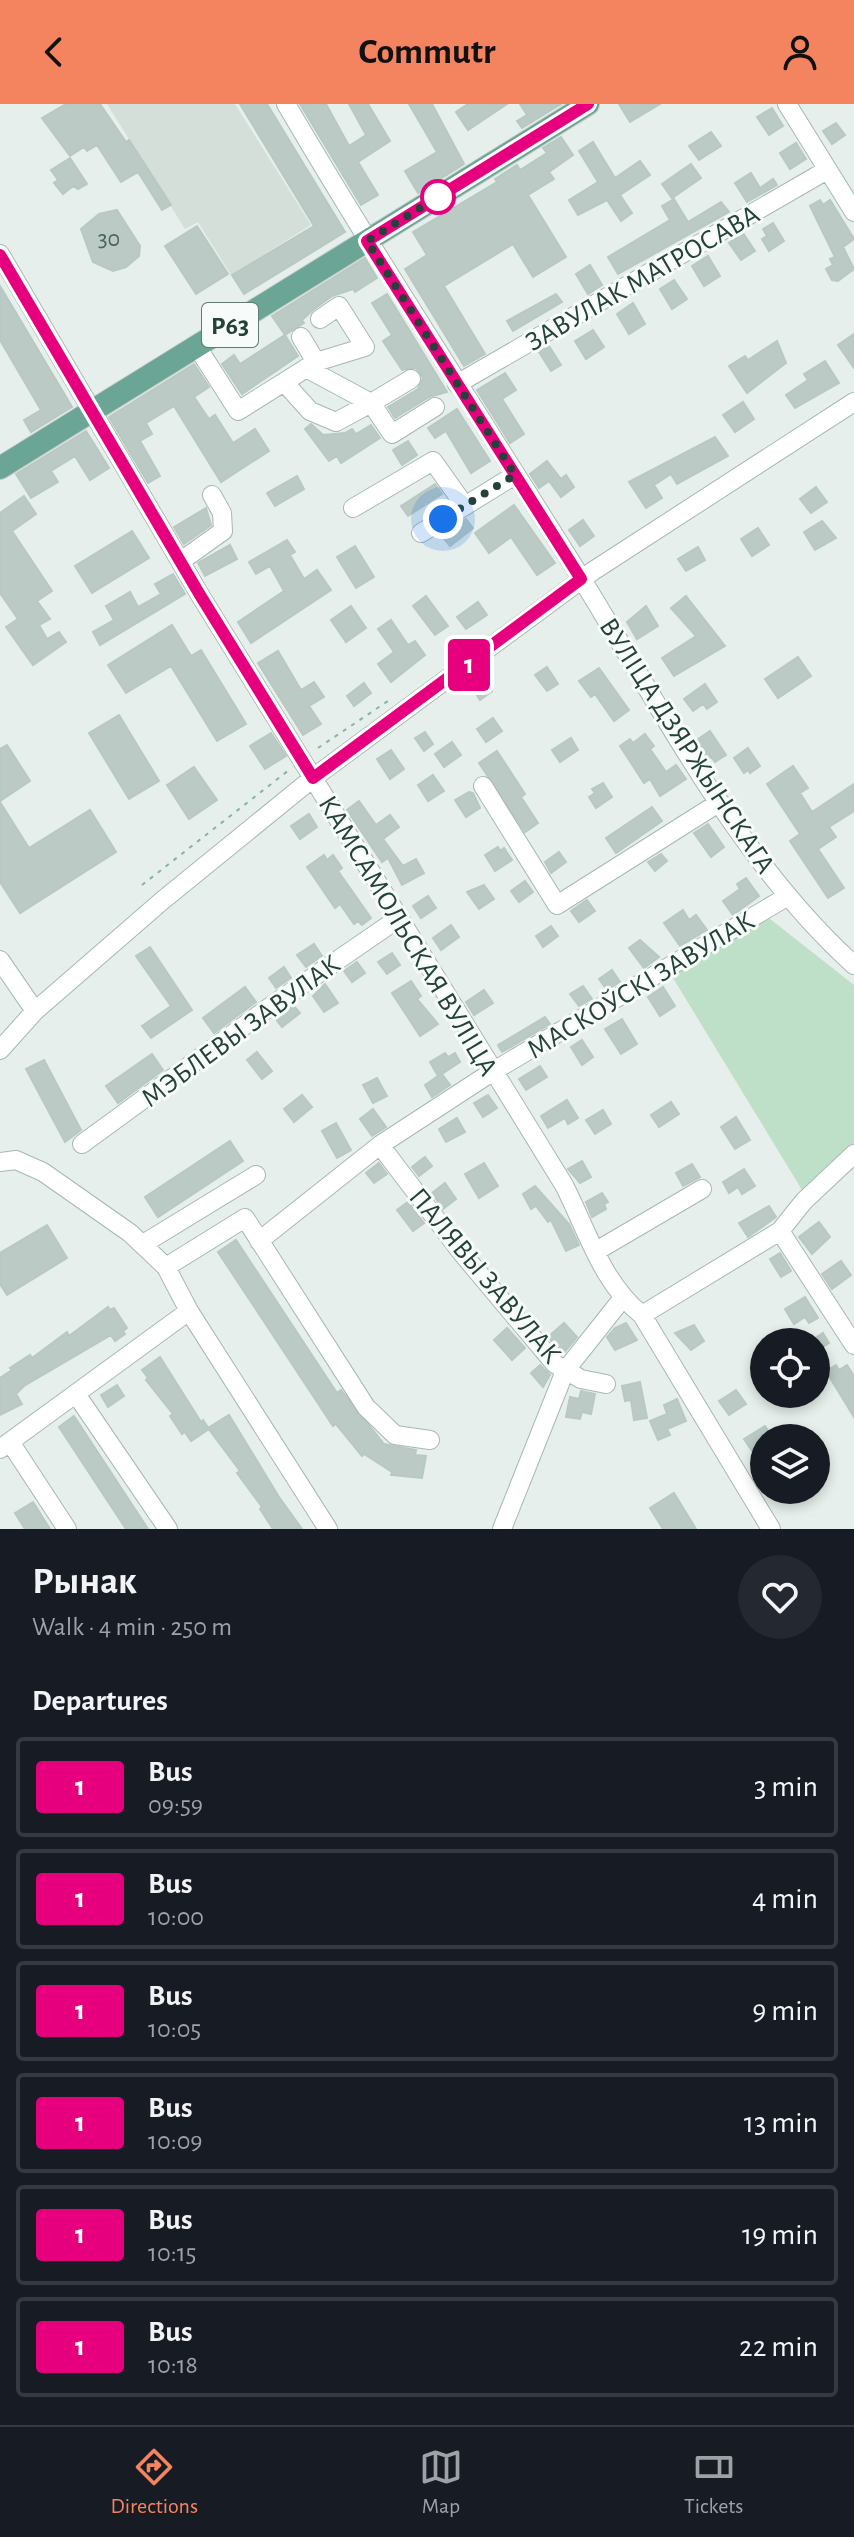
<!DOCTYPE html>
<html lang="en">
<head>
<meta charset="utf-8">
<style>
	body { margin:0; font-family:"Alegreya Sans",sans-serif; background:#242831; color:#f1f3f6; height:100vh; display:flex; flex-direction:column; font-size:30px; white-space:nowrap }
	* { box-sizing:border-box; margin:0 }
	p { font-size:26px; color:#9ea1a6 }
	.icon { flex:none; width:44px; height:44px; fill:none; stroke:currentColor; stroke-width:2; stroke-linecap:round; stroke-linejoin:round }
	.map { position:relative; height:1425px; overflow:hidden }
	.details { display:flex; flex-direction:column; background:#171b24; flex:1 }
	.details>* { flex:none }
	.badge { padding:0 16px; border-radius:6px; font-size:28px; line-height:52px }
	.controls { position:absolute; left:750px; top:1224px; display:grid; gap:16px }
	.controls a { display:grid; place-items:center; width:80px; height:80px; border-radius:50%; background:#171b24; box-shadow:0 4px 12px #0003; font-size:40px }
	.you { position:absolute; width:40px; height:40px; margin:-20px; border:6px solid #fff; border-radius:50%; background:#1a73e8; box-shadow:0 0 0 12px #1a73e833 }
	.map>.badge { position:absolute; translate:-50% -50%; box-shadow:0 0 0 4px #fff }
	h2 { padding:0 32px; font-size:30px; line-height:72px }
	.round { display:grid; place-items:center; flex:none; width:84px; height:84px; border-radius:42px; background:#242831 }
	.overview { display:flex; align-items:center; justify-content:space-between; height:136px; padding:0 32px }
	h1 { font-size:38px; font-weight:600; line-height:60px }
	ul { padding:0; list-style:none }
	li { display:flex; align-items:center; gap:24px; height:100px; margin:0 16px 12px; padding:0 16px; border:4px solid #363941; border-radius:8px }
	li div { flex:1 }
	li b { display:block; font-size:30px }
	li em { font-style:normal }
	li .badge { min-width:88px; font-weight:700; text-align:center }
	header { display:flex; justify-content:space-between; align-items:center; height:104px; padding:0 32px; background:#f4845f; color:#111; font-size:36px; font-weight:600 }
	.dock { display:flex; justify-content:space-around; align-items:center; height:112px; border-top:2px solid #363941; background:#171b24; font-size:22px; color:#9ea1a6 }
	.dock a { display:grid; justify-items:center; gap:4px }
	.dock .current { color:#f4845f }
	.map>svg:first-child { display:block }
	.built { fill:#d4dfda }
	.green { fill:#bfe0c8 }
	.building { fill:#bbcac4; stroke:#b8c9c2; stroke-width:2 }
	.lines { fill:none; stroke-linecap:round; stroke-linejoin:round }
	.minor-casing { stroke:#a8b8b2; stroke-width:20 }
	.major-casing { stroke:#c2cac8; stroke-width:24 }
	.path { stroke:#86b3a5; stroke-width:2; stroke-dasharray:4 6; stroke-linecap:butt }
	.minor { stroke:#fff; stroke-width:18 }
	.major { stroke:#6aa596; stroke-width:22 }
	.line-casing { stroke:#fff; stroke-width:18 }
	.line { stroke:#e6007e; stroke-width:12 }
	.walk { stroke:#24423a; stroke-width:8; stroke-dasharray:0 14.4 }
	.stop-dot { fill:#fff; stroke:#e6007e; stroke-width:4 }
	.labels { text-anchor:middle; stroke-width:6; stroke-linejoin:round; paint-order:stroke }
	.number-label { font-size:24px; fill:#4a645c }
	.shield { fill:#f7fbf9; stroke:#637a73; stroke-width:2 }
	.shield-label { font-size:26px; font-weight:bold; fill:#24423a }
	.street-label { font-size:28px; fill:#24423a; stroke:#f7fbf9 }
</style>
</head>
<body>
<header><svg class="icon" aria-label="back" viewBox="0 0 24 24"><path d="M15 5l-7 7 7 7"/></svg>Commutr<svg class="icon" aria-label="person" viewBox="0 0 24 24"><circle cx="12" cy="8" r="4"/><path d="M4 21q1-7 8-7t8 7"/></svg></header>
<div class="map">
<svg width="854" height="1425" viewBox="0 0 854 1425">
	<rect width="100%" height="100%" fill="#e6efeb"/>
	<path class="built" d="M107,0H235L311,121L231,171L198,118L185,125Z"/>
	<path class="green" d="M765,811L854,881V1043L805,1091L670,869Z"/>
	<path class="building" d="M66,0H100L126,38L129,36L171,101L162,106L138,68L121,78L97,41L87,47L84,43L70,52L42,14Z
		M240,0H267L345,128L244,190L232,171L314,122Z
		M300,0H326L349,42L366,31L349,0H368L390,37L358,58L378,91L361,101Z
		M409,0H432L464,60L418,89L405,67L437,48Z
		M468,0H507L468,26L456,8Z
		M520,0H561L522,24L517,17L527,11Z
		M619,0H660L630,18Z
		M772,4L783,22L769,31L757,13Z
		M836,19L845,31L832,40L823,27Z
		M711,28L721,42L699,56L689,42Z
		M561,33L573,51L549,68L554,75L528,91L566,153L533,173L513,140L444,182L485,250L464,262L405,165L427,151L413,128L497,78L495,75L517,61L520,66L547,49L543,44Z
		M593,38L615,74L640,57L650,71L620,91L632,109L621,117L607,96L578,111L569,96L598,78L579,47Z
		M796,39L806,55L790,65L780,49Z
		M70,54L87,80L78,85L73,82L63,90L54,79L58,76L51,66Z
		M691,60L701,74L672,94L662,80Z
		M751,69L760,84L773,75L777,81L747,98L735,79Z
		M674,95L688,118L721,98L729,108L618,170L608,153L670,116L662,102Z
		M820,96L823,101L830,96L854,135L843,143L854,165L838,177L832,176L826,165L833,161L830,155L835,153L810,102Z
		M117,106L140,142L139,152L126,163L113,167L93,158L81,125L99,110Z
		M773,119L784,137L769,147L762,135L767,132L763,125Z
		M197,122L228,170L196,190L165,142Z
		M743,129L755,147L741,156L729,139Z
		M708,152L720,172L704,182L692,162Z
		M365,154L377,174L355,188L353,185L332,192L313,206L302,216L304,219L285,231L272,212Z
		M590,161L602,181L588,190L576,170Z
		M674,176L687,195L672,205L660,185Z
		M0,182L72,303L31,328L24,316L41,306L0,236Z
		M387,190L447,288L429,293L395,314L388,303L418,285L423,274L416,264L402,266L383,237L392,231L372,199Z
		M556,190L562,198L513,227L507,217Z
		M633,199L645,220L629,230L617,210Z
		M593,226L604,243L586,255L575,237Z
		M854,230V264L838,241Z
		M285,231L298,252L242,290L222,260L234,251L240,260Z
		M777,237L786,259L747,289L729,262L745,252L748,256Z
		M549,242L561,261L551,267L539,248Z
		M825,257L839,279L795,304L786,291L808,276L804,270Z
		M194,260L209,283L194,293L209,315L215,311L233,339L255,325L269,347L221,378L174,302L146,319L152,330L140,337L160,372L148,379L109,313Z
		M505,269L516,286L502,295L524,330L510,339L477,286Z
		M743,298L754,315L735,328L723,311Z
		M457,305L490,357L471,369L446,327L435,334L428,324Z
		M311,320L323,331L345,329L352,325L356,330L371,321L380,334L341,359L337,352L329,357L305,325Z
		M86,327L109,364L90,376L75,352L51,367L58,378L31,394L16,370Z
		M715,333L728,352L677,380L671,370L654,381L662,394L646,404L629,378Z
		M408,337L417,351L402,361L393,346Z
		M547,357L561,375L566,371L574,383L561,393L549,377L539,384L530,370Z
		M297,372L304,385L275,402L267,389Z
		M435,380L442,390L408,412L401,402Z
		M816,383L827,398L811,409L800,395Z
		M24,392L36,410L12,427L52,487L37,497L50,515L39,521L47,535L59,528L66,538L33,561L6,523L18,515L0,489V409Z
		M514,401L555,459L537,471L511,433L489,449L475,429Z
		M206,404L211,421L184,440L174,423Z
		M466,415L473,424L450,442L441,431Z
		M583,416L594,432L580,442L569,426Z
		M822,417L836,434L815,446L804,428Z
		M758,424L769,441L752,452L741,435Z
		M132,427L149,454L92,489L75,462Z
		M287,436L295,448L290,451L304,475L317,466L331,486L251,539L238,518L284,487L270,462L256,470L249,458Z
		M230,441L237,455L205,472L198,459Z
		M355,442L374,473L356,484L337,453Z
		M698,443L705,456L686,467L678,455Z
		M173,470L185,490L100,541L93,528L114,516L106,502L130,488L138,503L161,490L155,480Z
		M426,492L448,522L435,531L413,502Z
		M686,492L725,542L674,572L662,554L696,532L671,504Z
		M478,498L487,511L466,525L457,513Z
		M351,502L366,524L346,538L331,516Z
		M646,502L658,522L637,535L627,518Z
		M391,516L408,541L415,537L425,551L391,578L378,560L394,548L378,525Z
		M172,521L191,552L201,546L246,620L217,637L171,562L126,589L108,561Z
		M278,547L301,586L314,578L324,593L309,602L321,620L303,631L258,559Z
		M798,553L811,572L778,594L765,575Z
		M547,563L558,580L547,587L535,571Z
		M599,564L629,606L614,617L595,590L591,593L579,577Z
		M485,577L492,587L480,596L473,585Z
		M364,579L371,589L354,602L347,592Z
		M705,580L717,598L707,605L703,600L693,607L684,595Z
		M119,611L159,677L129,695L89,629Z
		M493,614L502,627L486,638L477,625Z
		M710,627L726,651L715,658L711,653L706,657L694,638Z
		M425,628L433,640L424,647L415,634Z
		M271,629L286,652L265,665L250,642Z
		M645,630L654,642L650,645L666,668L676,661L686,675L660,692L650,675L644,679L620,642L630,635L633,639Z
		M571,634L578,646L560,658L552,646Z
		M452,638L461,651L444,663L435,650Z
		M7,641L30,677L0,697V645Z
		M748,644L760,662L750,669L748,666L744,669L734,654Z
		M391,646L404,665L390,675L377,655Z
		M497,647L525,690L521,693L538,719L525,728L479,659Z
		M793,662L808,684L800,689L812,708L854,680V707L829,723L836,733L818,745L844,784L828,794L790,737L800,730L767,680Z
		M194,663L217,696L189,715L167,681Z
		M433,671L444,687L428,697L418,681Z
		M603,679L612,693L596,704L589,693L595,689L592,685Z
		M469,688L473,689L480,704L466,713L455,696Z
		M359,697L376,721L390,711L399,723L383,735L403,762L416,755L424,769L402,781L388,754L382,758L347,706Z
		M0,698L29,744L90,706L116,748L20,809L0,778Z
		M652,703L662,717L616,749L606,734Z
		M309,710L317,723L300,735L291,722Z
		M708,720L724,743L711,753L694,729Z
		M498,743L500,747L504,744L512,756L495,767L485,751Z
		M559,748L566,758L551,769L545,758Z
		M661,750L667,757L655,767L648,758Z
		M324,751L327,756L333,751L342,764L338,767L371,814L362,821L358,817L354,820L340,800L335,804L307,763Z
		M746,774L759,792L733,811L723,797L740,785L737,780Z
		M525,777L533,788L519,798L511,787Z
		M484,781L494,795L479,805L467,788Z
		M428,792L436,804L421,814L413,802Z
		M587,796L595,807L579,818L571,807Z
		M683,806L689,816L696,811L707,826L680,842L664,819Z
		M451,821L459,833L441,846L433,834Z
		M551,822L558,832L543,843L536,832Z
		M640,836L659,853L644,864L629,844Z
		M314,840L322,852L306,863L297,851Z
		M150,843L192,906L151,934L142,922L171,902L136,852Z
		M392,849L400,861L387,870L378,858Z
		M357,858L365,869L352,878L344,867Z
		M284,863L291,874L276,884L269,874Z
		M612,866L620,878L607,886L599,875Z
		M411,877L421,892L417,895L438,920L420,932L392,889Z
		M325,880L338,899L324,908L313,892Z
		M583,882L592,895L579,902L570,890Z
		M245,883L256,898L214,929L203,914Z
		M663,883L675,902L660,912L648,893Z
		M484,886L493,899L474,911L466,898Z
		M293,901L300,909L282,923L275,914Z
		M545,913L550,920L502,948L498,941Z
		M622,915L637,940L621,950L605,925Z
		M582,936L593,953L582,961L571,943Z
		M257,948L272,967L262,975L247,956Z
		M445,949L448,953L455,949L460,958L442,970L450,981L432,993L425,981L438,972L430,958Z
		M152,950L163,966L118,999L106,982Z
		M44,956L81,1026L65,1038L26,965Z
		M540,962L547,973L526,986L519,975Z
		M377,974L387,992L373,999L363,981Z
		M302,991L312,1003L294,1018L284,1005Z
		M488,991L497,1004L483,1013L474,999Z
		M567,996L578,1014L568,1020L565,1014L548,1024L541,1012Z
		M671,998L679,1010L659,1023L651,1011Z
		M373,1005L386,1023L372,1032L360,1015Z
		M603,1006L611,1020L595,1030L586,1016Z
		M736,1013L750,1036L735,1045L721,1023Z
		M457,1014L465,1028L446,1038L439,1025Z
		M336,1019L351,1046L337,1054L322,1027Z
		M230,1037L243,1057L158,1113L145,1093Z
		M425,1053L432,1062L419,1072L412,1063Z
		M582,1057L591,1073L580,1079L568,1065Z
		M379,1059L387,1070L374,1079L366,1069Z
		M484,1059L498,1082L479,1094L465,1070Z
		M692,1060L700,1073L683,1082L676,1069Z
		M744,1065L755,1082L742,1090L738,1083L729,1089L723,1078Z
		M445,1079L456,1095L443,1105L432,1089Z
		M535,1082L569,1120L579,1141L566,1147L551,1116L548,1118L536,1102L531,1105L523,1090Z
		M602,1089L608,1098L604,1100L606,1105L592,1113L586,1098Z
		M408,1098L424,1119L413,1127L397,1106Z
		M769,1102L776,1113L748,1133L739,1119Z
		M819,1118L830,1133L812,1150L799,1133Z
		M47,1121L67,1154L7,1191L0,1180V1149Z
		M236,1136L337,1289L341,1286L384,1340L416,1346L415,1351L426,1352L422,1374L391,1371L392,1368L364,1350L362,1352L336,1320L333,1322L218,1148Z
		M780,1149L791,1167L781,1173L770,1155Z
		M841,1157L851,1171L832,1185L822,1170Z
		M805,1193L818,1214L809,1219L805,1213L794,1220L785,1205Z
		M108,1203L110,1206L114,1204L127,1224L123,1227L125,1230L115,1237L111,1231L24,1282L16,1290L22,1300L0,1311V1274L12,1266L10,1264L30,1251L32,1254L67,1228L69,1232Z
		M564,1219L577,1233L563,1250L548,1233Z
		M626,1219L637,1236L615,1246L607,1233L615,1224Z
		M694,1221L704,1237L691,1246L675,1229Z
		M507,1224L525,1244L512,1256L494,1236Z
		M823,1229L829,1239L818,1246L812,1236Z
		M160,1253L201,1318L203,1316L209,1325L191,1337L185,1328L182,1330L170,1312L173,1310L146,1276L148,1274L142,1266Z
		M540,1261L550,1271L543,1283L531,1269Z
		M836,1261L839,1266L847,1261L854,1272V1313L826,1267Z
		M640,1278L647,1314L634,1316L631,1296L625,1297L622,1282Z
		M117,1281L124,1292L108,1303L101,1291Z
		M736,1286L746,1300L729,1311L719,1297Z
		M581,1287L595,1290L591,1310L582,1308L580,1315L566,1313L570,1293L579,1295Z
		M677,1295L686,1317L667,1325L670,1331L658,1336L650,1317L667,1310L664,1301Z
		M229,1311L279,1393L302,1425H273L260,1405L262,1403L237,1369L240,1367L208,1324Z
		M74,1312L148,1425H126L59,1323Z
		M765,1322L773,1334H764V1349L757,1354L744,1335Z
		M674,1389L696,1425H663L650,1404Z
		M33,1398L50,1425H25L15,1409Z"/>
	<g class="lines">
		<defs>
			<path id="minor" d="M286,0C381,162 484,318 583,477C663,607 740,758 854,861
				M787,0L854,108
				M0,150L200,491L564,1081C587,1126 602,1179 642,1211L771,1425
				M196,241L238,307L316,258L301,233
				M316,258L365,243L339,202L320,215
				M306,264L371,299L411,275
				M284,278L310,307L336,318L371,299L392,330L435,303
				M457,280L827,66
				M353,404L433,357L465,402
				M421,429L515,371
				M181,457L223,427L222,409L212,391
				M483,682L557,801L720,698
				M0,856L35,907
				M0,946L35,907L163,796L313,674L593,467L854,298
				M82,1040L271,902L399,814
				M380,1041L461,1148L555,1260L581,1275L606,1280
				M0,1058L16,1056L43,1068L130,1129L166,1163L189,1207L328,1425
				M780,1127L854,1241
				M259,1137L380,1041L492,968L788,792
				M143,1140L256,1071
				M598,1146L702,1085
				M166,1163L245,1114L366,1303L395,1331L430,1336
				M642,1211L780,1127L804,1097L854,1050
				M76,1290L168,1425
				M10,1338L67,1425
				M0,1345L189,1207
				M502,1425L565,1267L622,1195"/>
			<path id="major" d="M0,364L588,0"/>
		</defs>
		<use href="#minor" class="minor-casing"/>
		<use href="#major" class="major-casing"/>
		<path class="path" d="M318,644L391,595
			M142,781L289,666"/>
		<use href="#minor" class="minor"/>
		<use href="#major" class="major"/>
	</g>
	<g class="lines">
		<defs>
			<path id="line" d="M0,151L200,491L313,674L581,475L367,137L588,0"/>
		</defs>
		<use href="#line" class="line-casing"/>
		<use href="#line" class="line"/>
		<path class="walk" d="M438,93L441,91L367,137L515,371L443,415"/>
	</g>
	<circle class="stop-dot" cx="438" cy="93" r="16"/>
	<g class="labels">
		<g class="number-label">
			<text x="109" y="142">30</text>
		</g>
		<rect class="shield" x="202" y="199" width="56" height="44" rx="6"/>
		<g class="shield-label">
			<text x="230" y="230">Р63</text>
		</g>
		<g class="street-label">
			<text transform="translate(642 173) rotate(-30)" y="10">ЗАВУЛАК МАТРОСАВА</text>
			<text transform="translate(688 641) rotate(57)" y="10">ВУЛІЦА ДЗЯРЖЫНСКАГА</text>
			<text transform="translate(409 831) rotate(59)" y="10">КАМСАМОЛЬСКАЯ ВУЛІЦА</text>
			<text transform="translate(640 880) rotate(-31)" y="10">МАСКОЎСКІ ЗАВУЛАК</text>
			<text transform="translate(240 926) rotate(-36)" y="10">МЭБЛЕВЫ ЗАВУЛАК</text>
			<text transform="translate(486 1171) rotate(50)" y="10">ПАЛЯВЫ ЗАВУЛАК</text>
		</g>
	</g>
</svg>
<div class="controls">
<a><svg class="icon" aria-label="locate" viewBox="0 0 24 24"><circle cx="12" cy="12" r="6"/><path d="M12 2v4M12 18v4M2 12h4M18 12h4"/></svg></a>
<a><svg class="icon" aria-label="layers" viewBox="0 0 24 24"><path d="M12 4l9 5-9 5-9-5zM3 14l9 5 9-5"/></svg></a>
</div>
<div class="you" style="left:443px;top:415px"></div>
<b class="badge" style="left:469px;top:561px;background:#e6007e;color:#fff">1</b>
</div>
<section class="details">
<div class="overview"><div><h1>Рынак</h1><p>Walk · 4 min · 250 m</p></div><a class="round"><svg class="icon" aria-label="heart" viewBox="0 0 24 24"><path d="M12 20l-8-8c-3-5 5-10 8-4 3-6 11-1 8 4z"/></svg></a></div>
<h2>Departures</h2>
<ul>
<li><span class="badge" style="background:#e6007e;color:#fff">1</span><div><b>Bus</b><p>09:59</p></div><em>3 min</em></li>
<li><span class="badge" style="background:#e6007e;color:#fff">1</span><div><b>Bus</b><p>10:00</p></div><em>4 min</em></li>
<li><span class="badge" style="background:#e6007e;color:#fff">1</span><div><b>Bus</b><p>10:05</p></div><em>9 min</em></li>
<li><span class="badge" style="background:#e6007e;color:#fff">1</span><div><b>Bus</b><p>10:09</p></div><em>13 min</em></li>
<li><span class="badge" style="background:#e6007e;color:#fff">1</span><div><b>Bus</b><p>10:15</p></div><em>19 min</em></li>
<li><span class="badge" style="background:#e6007e;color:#fff">1</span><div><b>Bus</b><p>10:18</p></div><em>22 min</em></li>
</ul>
</section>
<nav class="dock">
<a class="current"><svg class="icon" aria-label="directions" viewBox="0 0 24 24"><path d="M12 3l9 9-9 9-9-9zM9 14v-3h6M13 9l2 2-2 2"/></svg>Directions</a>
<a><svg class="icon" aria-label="map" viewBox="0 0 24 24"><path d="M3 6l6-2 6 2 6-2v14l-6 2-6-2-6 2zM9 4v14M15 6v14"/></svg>Map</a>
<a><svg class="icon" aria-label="tickets" viewBox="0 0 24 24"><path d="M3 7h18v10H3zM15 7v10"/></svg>Tickets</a>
</nav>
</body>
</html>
